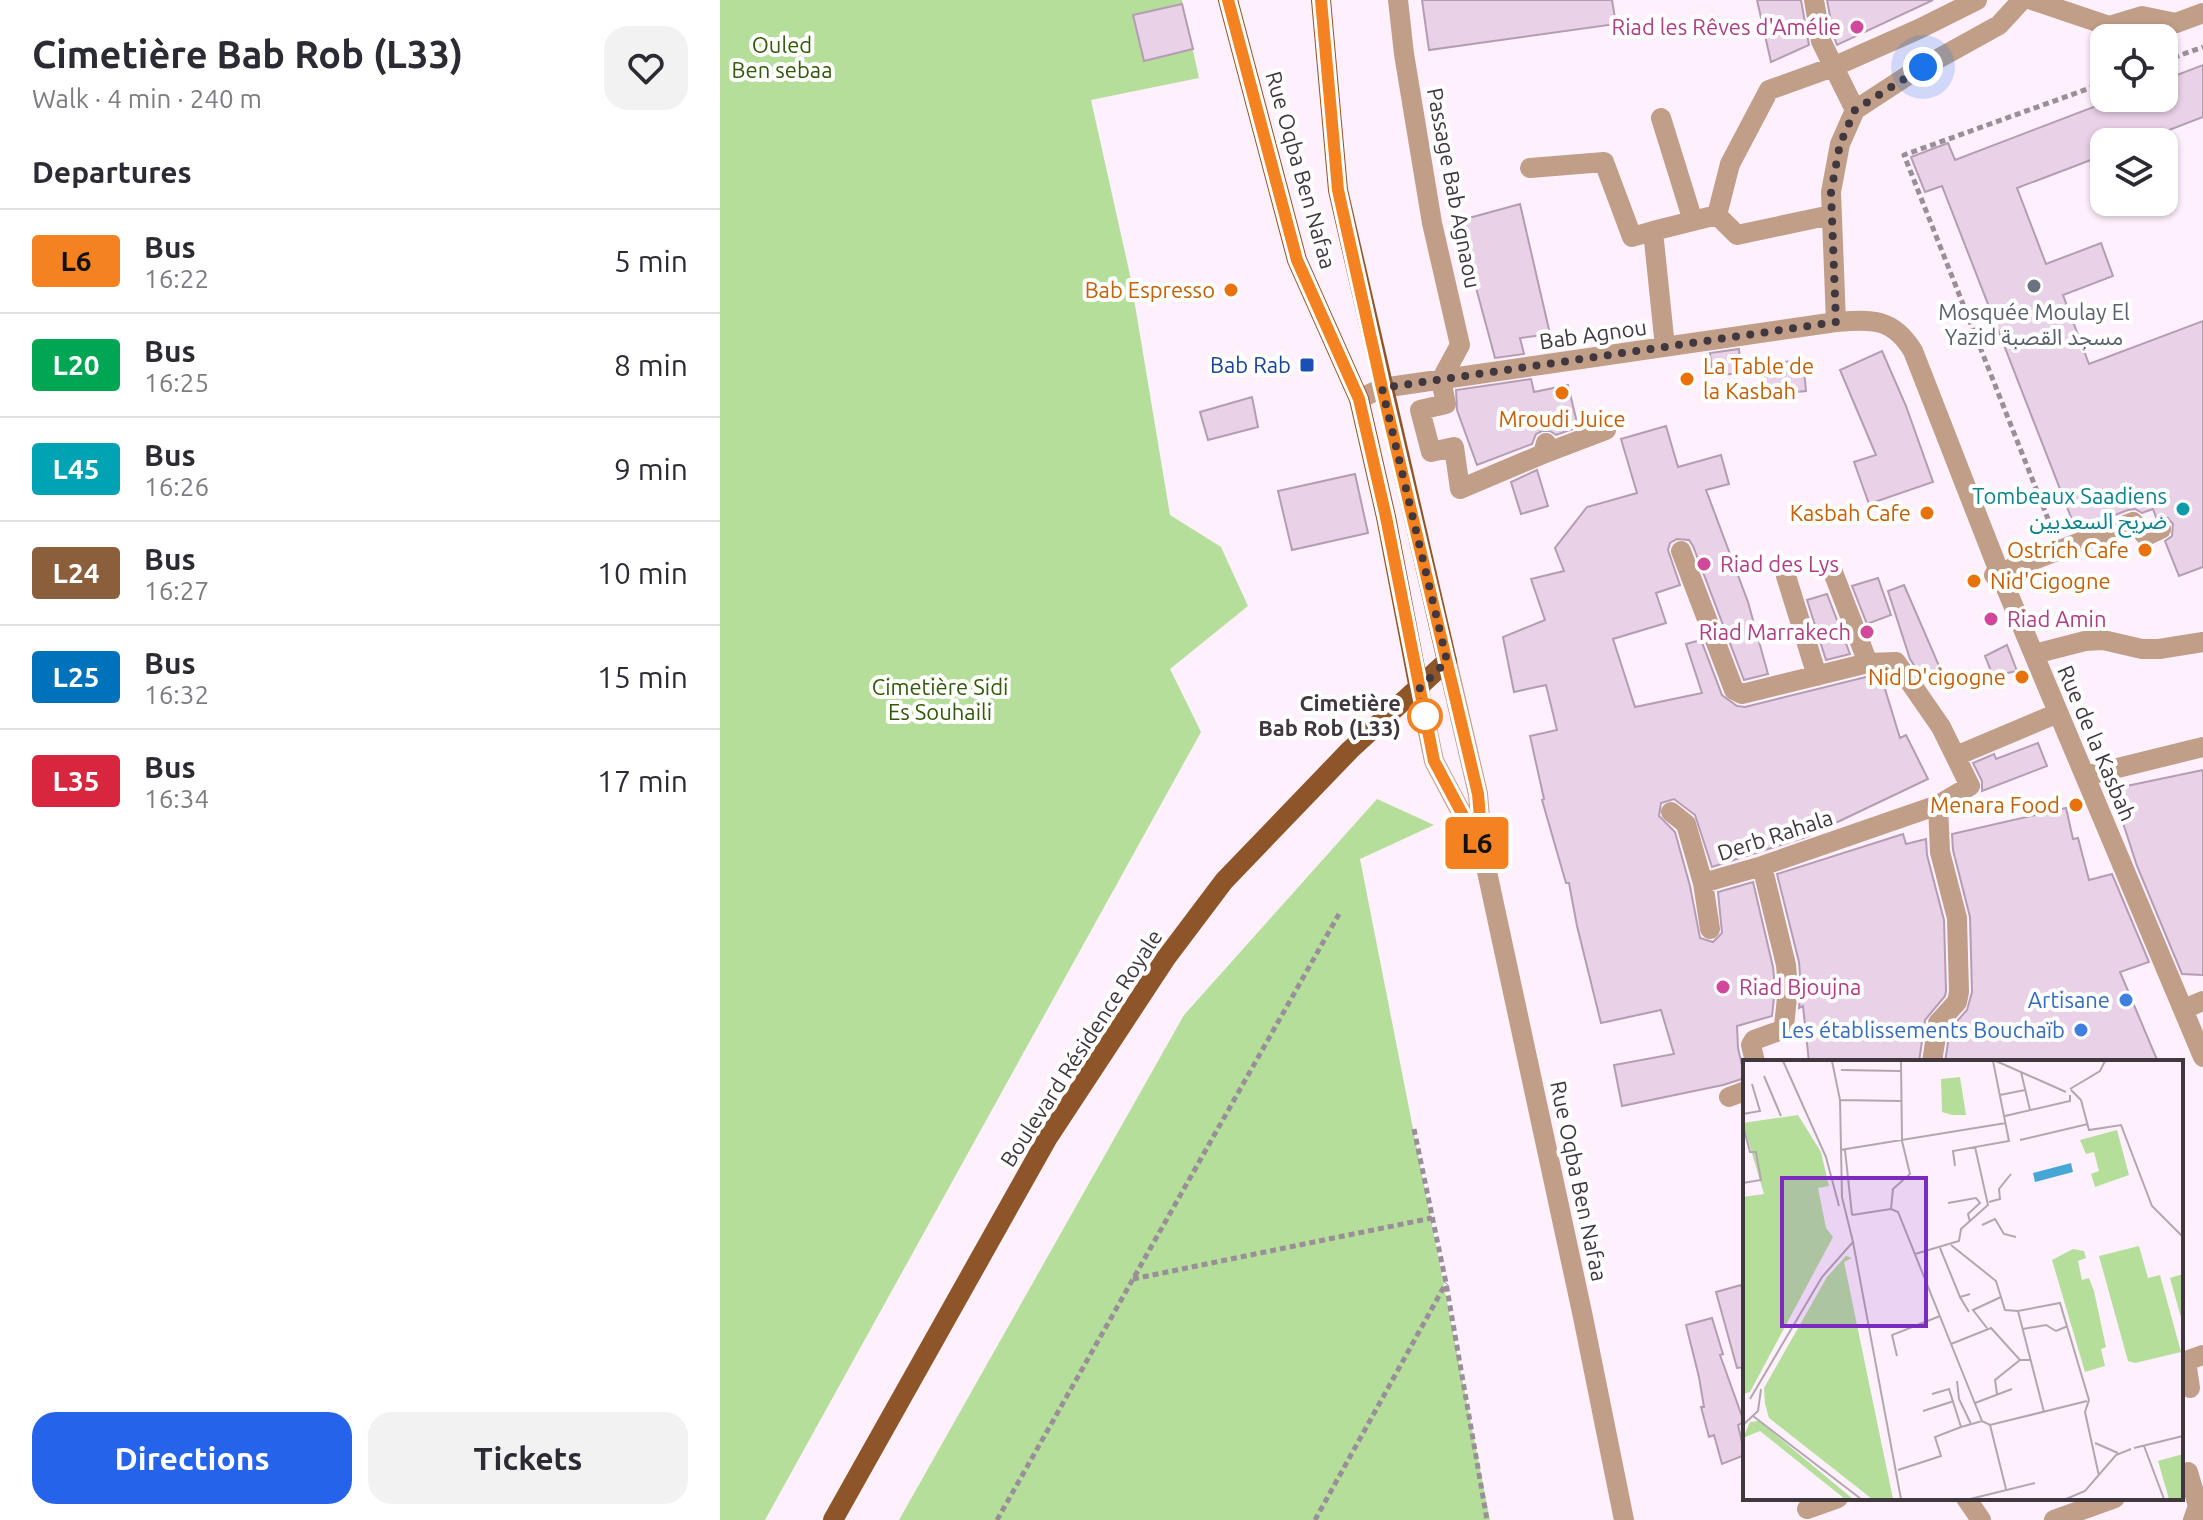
<!DOCTYPE html>
<html lang="en">
<head>
<meta charset="utf-8">
<style>
	body { margin:0; font-family:Ubuntu,"Noto Sans Arabic",sans-serif; background:#f2f2f3; color:#2b2b33; height:100vh; display:flex; flex-direction:column; font-size:30px; white-space:nowrap }
	* { box-sizing:border-box; margin:0 }
	p { font-size:26px; color:#7c7c81 }
	.icon { flex:none; width:44px; height:44px; fill:none; stroke:currentColor; stroke-width:2; stroke-linecap:round; stroke-linejoin:round }
	.map { position:relative; flex:1; overflow:hidden }
	.details { display:flex; flex-direction:column; background:#fff; width:720px }
	.details>* { flex:none }
	.badge { padding:0 16px; border-radius:6px; font-size:28px; line-height:52px }
	.controls { position:absolute; left:1370px; top:24px; display:grid; gap:16px }
	.controls a { display:grid; place-items:center; width:88px; height:88px; border-radius:16px; background:#fff; box-shadow:0 2px 6px #0004; font-size:40px }
	.you { position:absolute; width:40px; height:40px; margin:-20px; border:6px solid #fff; border-radius:50%; background:#1a73e8; box-shadow:0 0 0 12px #1a73e833 }
	.map>.badge { position:absolute; translate:-50% -50%; box-shadow:0 0 0 4px #fff }
	h2 { padding:0 32px; font-size:30px; line-height:72px }
	.round { display:grid; place-items:center; flex:none; width:84px; height:84px; border-radius:24px; background:#f2f2f3 }
	.overview { display:flex; align-items:center; justify-content:space-between; height:136px; padding:0 32px }
	h1 { font-size:38px; font-weight:700; line-height:60px }
	.cta { display:flex; gap:16px; margin-top:auto; padding:16px 32px }
	.cta a { flex:1; height:92px; border-radius:24px; background:#2563eb; color:#fff; font-size:32px; font-weight:700; line-height:92px; text-align:center }
	.cta a+a { background:#f2f2f3; color:#2b2b33 }
	ul { padding:0; list-style:none }
	li { display:flex; align-items:center; gap:24px; height:104px; padding:0 32px; border-top:2px solid #e1e1e2 }
	li div { flex:1 }
	li b { display:block; font-size:30px }
	li em { font-style:normal }
	li .badge { min-width:88px; font-weight:700; text-align:center }
	main { display:flex; flex:1; min-height:0 }
	.map>svg:first-child { display:block }
	.green { fill:#b5de9b }
	.building { fill:#e9d1e7; stroke:#b49db2; stroke-width:2 }
	.lines { fill:none; stroke-linecap:round; stroke-linejoin:round }
	.path { stroke:#9a8f99; stroke-width:5; stroke-dasharray:6 4; stroke-linecap:butt }
	.minor { stroke:#c09e88; stroke-width:20 }
	.major { stroke:#8e5529; stroke-width:20 }
	.line-casing { stroke:#fff; stroke-width:18 }
	.line { stroke:#f58220; stroke-width:12 }
	.walk { stroke:#40373f; stroke-width:8; stroke-dasharray:0 14.4 }
	.hotel-dot { fill:#d1479c; stroke:#fff; stroke-width:3 }
	.worship-dot { fill:#6b7280; stroke:#fff; stroke-width:3 }
	.food-dot { fill:#e8710a; stroke:#fff; stroke-width:3 }
	.transit-dot { fill:#1a4fb4; stroke:#fff; stroke-width:3 }
	.culture-dot { fill:#0f9aa8; stroke:#fff; stroke-width:3 }
	.stop-dot { fill:#fff; stroke:#f58220; stroke-width:4 }
	.shop-dot { fill:#3f7fe0; stroke:#fff; stroke-width:3 }
	.labels { text-anchor:middle; stroke-width:8; stroke-linejoin:round; paint-order:stroke }
	.hotel-label { font-size:22px; fill:#b23c85; stroke:#fff; text-anchor:start }
	.park-label { font-size:22px; fill:#315908; stroke:#fff }
	.street-label { font-size:22px; fill:#40373f; stroke:#fff }
	.food-label { font-size:22px; fill:#c56008; stroke:#fff; text-anchor:end }
	.worship-label { font-size:22px; fill:#5b616d; stroke:#fff }
	.transit-label { font-size:22px; fill:#164399; stroke:#fff; text-anchor:end }
	.culture-label { font-size:22px; fill:#0d838f; stroke:#fff; text-anchor:end }
	.stop-label { font-size:22px; font-weight:bold; fill:#40373f; stroke:#fff; text-anchor:end }
	.shop-label { font-size:22px; fill:#366cbe; stroke:#fff; text-anchor:end }
	.inset-road { fill:none; stroke:#b3a6b1; stroke-width:2 }
	.view { fill:#7b2cbf; fill-opacity:0.15; stroke:#7b2cbf; stroke-width:4 }
	.inset-edge { fill:none; stroke:#40373f; stroke-width:4 }
</style>
</head>
<body>
<main>
<section class="details">
<div class="overview"><div><h1>Cimetière Bab Rob (L33)</h1><p>Walk · 4 min · 240 m</p></div><a class="round"><svg class="icon" aria-label="heart" viewBox="0 0 24 24"><path d="M12 20l-8-8c-3-5 5-10 8-4 3-6 11-1 8 4z"/></svg></a></div>
<h2>Departures</h2>
<ul>
<li><span class="badge" style="background:#f58220;color:#111">L6</span><div><b>Bus</b><p>16:22</p></div><em>5 min</em></li>
<li><span class="badge" style="background:#00a651;color:#fff">L20</span><div><b>Bus</b><p>16:25</p></div><em>8 min</em></li>
<li><span class="badge" style="background:#00a3b4;color:#fff">L45</span><div><b>Bus</b><p>16:26</p></div><em>9 min</em></li>
<li><span class="badge" style="background:#8b5e3c;color:#fff">L24</span><div><b>Bus</b><p>16:27</p></div><em>10 min</em></li>
<li><span class="badge" style="background:#0072bc;color:#fff">L25</span><div><b>Bus</b><p>16:32</p></div><em>15 min</em></li>
<li><span class="badge" style="background:#d7263d;color:#fff">L35</span><div><b>Bus</b><p>16:34</p></div><em>17 min</em></li>
</ul>
<div class="cta"><a>Directions</a><a>Tickets</a></div>
</section>
<div class="map">
<svg width="1483" height="1520" viewBox="0 0 1483 1520">
	<rect width="100%" height="100%" fill="#fff0fd"/>
	<path class="green" d="M0,0H462L479,78L371,100L410,275L450,515L501,547L528,606L450,669L481,732L45,1520H0Z
		M657,799L714,825L640,859L770,1520H179L464,1015Z"/>
	<path class="building" d="M702,0H892L896,24L709,50Z
		M1037,0H1081L1089,45L1051,62Z
		M1107,0H1213L1117,45L1114,37Z
		M462,4L473,49L424,61L413,15Z
		M1483,65V117L1418,142H1384V155L1297,188L1326,264L1381,243L1393,276L1343,295L1369,364L1483,321V567L1459,576L1445,541L1452,536L1453,524L1448,518L1436,517L1433,509L1422,513L1415,509L1408,510L1356,530L1222,186L1205,192L1191,157L1228,143L1235,160L1397,98H1444V80Z
		M800,204L830,334L800,338L804,354L775,358L738,221Z
		M1019,349L1021,373L992,376L990,353Z
		M1162,351L1186,406L1213,482L1149,504L1134,462L1156,455L1120,370Z
		M1083,360L1086,391L1044,395L1041,364Z
		M811,379L814,392L848,385L858,427L836,435L830,431H822L816,434L812,444L757,465L737,410L736,390Z
		M532,397L538,427L488,440L480,412Z
		M946,426L958,467L1001,455L1009,484L986,490L1028,602L1048,674L1024,680L973,546L969,540L957,539L950,543L948,550L960,585L936,593L946,623L893,639L915,707L982,693L966,644L981,640L1002,695L1017,706L1025,707L1150,676H1161L1180,738L1186,735L1208,779L1086,837L992,867L975,815L954,799L941,803L939,816L955,832L970,886L980,938L993,942L1002,933L998,892L1033,882L1053,967L1055,988L1052,1016L1017,1026L1018,1048L1025,1078L1003,1085L902,1106L894,1065L954,1054L941,1010L881,1023L857,926L849,883H846L822,800L824,799L810,736L837,730L826,685L794,692L783,637L825,620L811,579L844,571L835,548L867,507L917,493L901,439Z
		M817,470L828,506L801,514L791,482Z
		M635,474L648,533L572,550L558,491Z
		M1158,578L1171,615L1147,624L1132,586Z
		M1184,585L1220,668L1200,674L1190,659L1168,591Z
		M1107,594L1130,654L1106,660L1087,600Z
		M1287,645L1297,671L1273,676L1265,656Z
		M1318,743L1327,766L1262,791V781L1253,763L1274,754L1276,759Z
		M1483,770V975L1462,974L1417,866L1392,789Z
		M1346,808L1353,839L1358,838L1369,880L1392,874L1429,962L1400,972L1438,1062H1225L1230,1029L1247,1010L1252,992L1250,917L1233,850L1232,834Z
		M1183,834L1186,844L1206,839L1207,855L1224,920L1226,991L1225,996L1205,1020L1199,1062H1089L1083,1006L1079,1008L1081,987L1079,962L1057,874Z
		M1021,1285L1025,1298V1367L1017,1368L996,1292Z
		M992,1318L1003,1354L1000,1355L1024,1422L1018,1425L1025,1455L1002,1464L994,1435L989,1437L981,1407H984L979,1377L966,1325Z"/>
	<g class="lines">
		<path class="path" d="M1444,61L1483,47
			M1332,529L1184,155L1384,83
			M694,1129L726,1283L767,1520
			M413,1279L712,1218
			M277,1520L619,914
			M595,1520L726,1283"/>
		<path class="minor" d="M678,0L684,54L712,223L740,345L721,380L726,404L700,410L711,452L734,447L740,489L823,454L826,443
			M1094,0L1101,41L1135,110
			M1312,0L1389,26L1422,16L1456,23L1483,13
			M941,118L973,221
			M810,168L884,162L912,237L933,231
			M997,215L1010,164L1049,90L1113,67L1199,29L1257,0
			M1116,322L1111,192L1120,144L1135,110L1187,76L1279,25L1302,0
			M945,347L933,231L997,215L1017,235L1111,215
			M639,399L662,388L1116,322C1152,319 1173,318 1193,351L1280,574L1483,1057
			M823,454L886,430
			M1111,567L1148,663
			M1274,575L1413,522L1426,536L1441,529
			M1066,576L1097,676
			M1314,654L1365,641L1383,640L1422,649H1439L1483,642
			M727,661L758,794L763,853L863,1317L904,1520
			M699,689L714,761L759,846
			M1236,756L1338,713
			M1365,776L1483,747
			M951,812L966,824L983,883L1042,866L1218,805L1250,786L1221,727L1176,662L1148,663L1022,694L1014,690L961,551
			M983,883L990,929
			M1464,1009L1483,1001
			M1035,1062L1031,1045L1034,1040L1059,1031L1064,1026L1068,988L1066,965L1042,866
			M1212,1062L1218,1023L1237,1002L1239,992L1237,918L1220,852L1218,805
			M1009,1097L1025,1091
			M1470,1388L1466,1361L1483,1355
			M1468,1472L1478,1506L1473,1520
			M1246,1498L1261,1520
			M1087,1509L1118,1498
			M1334,1520L1395,1498"/>
		<path class="major" d="M508,0L577,260L639,399L666,517L699,689
			M113,1520L327,1139L446,958L504,881L630,750L727,661L618,190L601,0"/>
	</g>
	<g class="lines">
		<defs>
			<path id="line" d="M508,0L577,260L639,399L666,517L714,761L763,853L758,794L662,388L618,190L601,0"/>
		</defs>
		<use href="#line" class="line-casing"/>
		<use href="#line" class="line"/>
		<path class="walk" d="M705,716L699,689L727,661L662,388L1116,322L1111,192L1120,144L1135,110L1203,67"/>
	</g>
	<g class="hotel-dot">
		<circle cx="1137" cy="27" r="8"/>
		<circle cx="984" cy="564" r="8"/>
		<circle cx="1271" cy="619" r="8"/>
		<circle cx="1147" cy="632" r="8"/>
		<circle cx="1003" cy="987" r="8"/>
	</g>
	<circle class="worship-dot" cx="1314" cy="286" r="8"/>
	<g class="food-dot">
		<circle cx="511" cy="290" r="8"/>
		<circle cx="967" cy="379" r="8"/>
		<circle cx="842" cy="393" r="8"/>
		<circle cx="1207" cy="513" r="8"/>
		<circle cx="1425" cy="550" r="8"/>
		<circle cx="1254" cy="581" r="8"/>
		<circle cx="1302" cy="677" r="8"/>
		<circle cx="1356" cy="805" r="8"/>
	</g>
	<rect class="transit-dot" x="579" y="357" width="16" height="16" rx="4"/>
	<circle class="culture-dot" cx="1463" cy="509" r="8"/>
	<circle class="stop-dot" cx="705" cy="716" r="16"/>
	<g class="shop-dot">
		<circle cx="1406" cy="1000" r="8"/>
		<circle cx="1361" cy="1030" r="8"/>
	</g>
	<g class="labels">
		<g class="hotel-label">
			<text x="1121" y="35" text-anchor="end">Riad les Rêves d'Amélie</text>
			<text x="1000" y="572">Riad des Lys</text>
			<text x="1287" y="627">Riad Amin</text>
			<text x="1131" y="640" text-anchor="end">Riad Marrakech</text>
			<text x="1019" y="995">Riad Bjoujna</text>
		</g>
		<g class="park-label">
			<text x="62" y="53">Ouled<tspan x="62" dy="25">Ben sebaa</tspan></text>
			<text x="220" y="695">Cimetière Sidi<tspan x="220" dy="25">Es Souhaili</tspan></text>
		</g>
		<g class="street-label">
			<text transform="translate(581 170) rotate(74)" y="8">Rue Oqba Ben Nafaa</text>
			<text transform="translate(734 188) rotate(79)" y="8">Passage Bab Agnaou</text>
			<text transform="translate(873 334) rotate(-8)" y="8">Bab Agnou</text>
			<text transform="translate(1377 743) rotate(67)" y="8">Rue de la Kasbah</text>
			<text transform="translate(1055 835) rotate(-18)" y="8">Derb Rahala</text>
			<text transform="translate(361 1048) rotate(-57)" y="8">Boulevard Résidence Royale</text>
			<text transform="translate(859 1181) rotate(78)" y="8">Rue Oqba Ben Nafaa</text>
		</g>
		<g class="food-label">
			<text x="495" y="298">Bab Espresso</text>
			<text x="983" y="374" text-anchor="start">La Table de<tspan x="983" dy="25">la Kasbah</tspan></text>
			<text x="842" y="427" text-anchor="middle">Mroudi Juice</text>
			<text x="1191" y="521">Kasbah Cafe</text>
			<text x="1409" y="558">Ostrich Cafe</text>
			<text x="1270" y="589" text-anchor="start">Nid'Cigogne</text>
			<text x="1286" y="685">Nid D'cigogne</text>
			<text x="1340" y="813">Menara Food</text>
		</g>
		<g class="worship-label">
			<text x="1314" y="320">Mosquée Moulay El<tspan x="1314" dy="25">Yazid مسجد القصبة</tspan></text>
		</g>
		<g class="transit-label">
			<text x="571" y="373">Bab Rab</text>
		</g>
		<g class="culture-label">
			<text x="1447" y="504">Tombeaux Saadiens<tspan x="1447" dy="25">ضريح السعديين</tspan></text>
		</g>
		<g class="stop-label">
			<text x="681" y="711">Cimetière<tspan x="681" dy="25">Bab Rob (L33)</tspan></text>
		</g>
		<g class="shop-label">
			<text x="1390" y="1008">Artisane</text>
			<text x="1345" y="1038">Les établissements Bouchaïb</text>
		</g>
	</g>
	<g transform="translate(1023 1060)">
		<rect width="440" height="440" fill="#fff0fd"/>
		<path d="M217,17L223,55H209L199,52L198,19ZM55,55L78,92L86,126L75,128L83,168L90,177L7,332L0,334V137L21,134L0,63ZM374,70L386,115L352,127L348,114L356,111L351,92L343,94L337,80ZM396,186L405,218L417,215L438,292L392,303L385,301L356,196ZM330,189L341,191L343,198L335,201L339,220L346,218L351,231L363,287L358,289L362,306L342,312L309,200ZM103,196L109,198L101,202L150,439H129L26,358L22,344L21,328L84,217ZM440,214V265L427,218ZM16,361L110,439H102L17,371L0,378L7,362ZM440,394V439H426L415,401Z" fill="#b5de9b"/>
		<path d="M328,103L330,112L292,122L290,113Z" fill="#46a6d5"/>
		<path class="inset-road" d="M40,1L83,97L96,146M253,1L323,32M98,10L158,11M278,12L287,50M21,16L38,56M327,29L357,11L362,1M328,30L338,40L346,70L378,65L409,146L440,177M257,35L282,30M97,40L158,41M0,54L17,51L9,24M262,56L327,41V35M0,65L7,92H13L18,120L0,123M277,80L345,64M97,90L263,63M102,90L109,155M212,106L210,91L266,81L250,1M246,142L257,139L256,129L268,114M205,143L233,138L237,143L225,154L227,162M148,149L155,152L239,361M148,149L150,129L167,114L159,81L158,1M109,155L148,149M239,165L252,159L261,174L273,177M110,182L158,439M208,185L253,221L262,250L275,251L301,352M197,188L217,237M172,194L216,181L218,169L245,145L232,87M275,251L317,243L346,340L342,352L356,416M226,252L217,237L227,234M244,268L230,250L258,237M280,269L303,265L313,271L325,266M208,284L248,268L277,300H287M154,296L149,275L197,256M214,321L216,339L228,364M189,334L206,329L218,367M254,334L252,320L277,300M7,339L79,217L110,182L99,137L97,40L89,1M232,343L269,329M180,351L211,341M10,356L118,439M0,365L15,351L18,329M247,365L263,429M352,383L375,393M401,386L421,439M391,388L440,376M155,410L198,396L192,377L218,367L239,361L247,365L344,341M227,439L292,423M323,439L342,431L373,395L388,389"/>
		<path class="view" d="M39,118H183V266H39Z"/>
		<rect width="440" height="440" class="inset-edge"/>
	</g>
</svg>
<div class="controls">
<a><svg class="icon" aria-label="locate" viewBox="0 0 24 24"><circle cx="12" cy="12" r="6"/><path d="M12 2v4M12 18v4M2 12h4M18 12h4"/></svg></a>
<a><svg class="icon" aria-label="layers" viewBox="0 0 24 24"><path d="M12 4l9 5-9 5-9-5zM3 14l9 5 9-5"/></svg></a>
</div>
<div class="you" style="left:1203px;top:67px"></div>
<b class="badge" style="left:757px;top:843px;background:#f58220;color:#111">L6</b>
</div>
</main>
</body>
</html>
